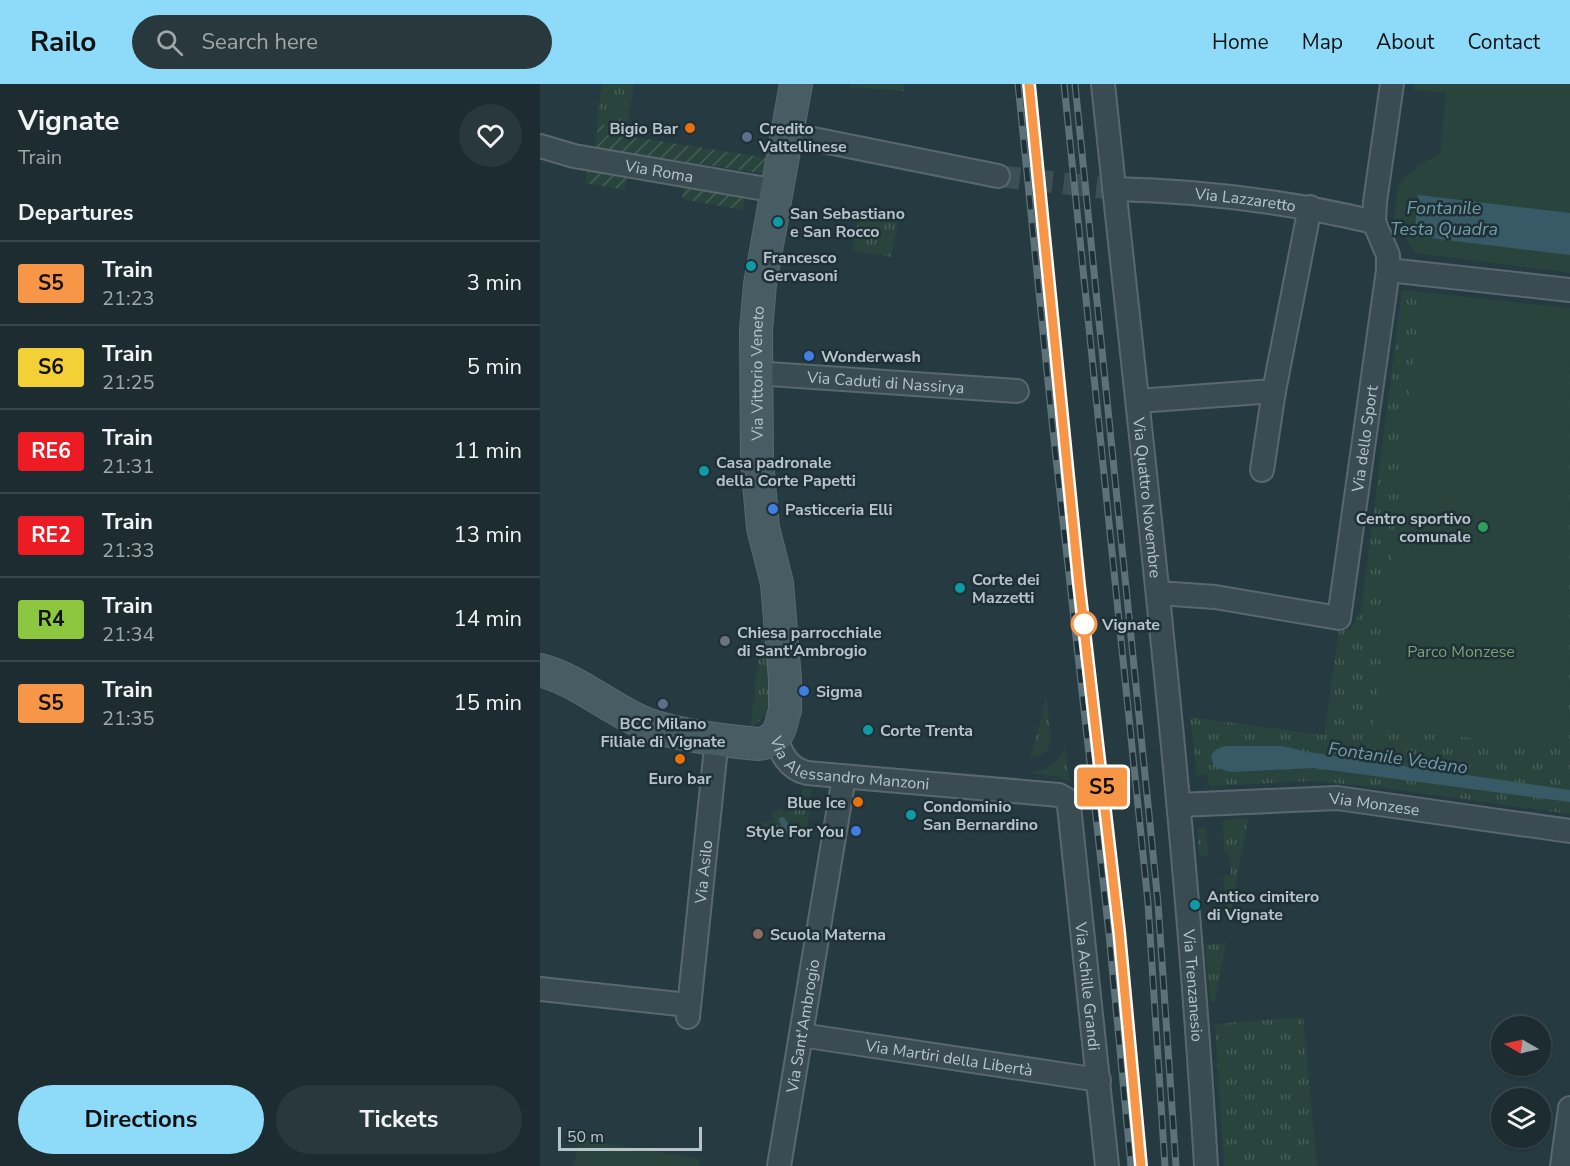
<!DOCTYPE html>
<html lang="en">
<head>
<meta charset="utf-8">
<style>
	body { margin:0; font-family:"Nunito Sans",sans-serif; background:#29383d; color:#f1f3f6; height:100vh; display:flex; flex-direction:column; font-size:22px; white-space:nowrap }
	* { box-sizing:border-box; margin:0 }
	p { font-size:20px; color:#a0a7ab }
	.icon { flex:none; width:33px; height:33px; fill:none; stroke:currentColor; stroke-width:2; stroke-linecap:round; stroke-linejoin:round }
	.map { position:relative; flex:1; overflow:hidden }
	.side { display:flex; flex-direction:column; background:#1c2c31; width:540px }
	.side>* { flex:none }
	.badge { padding:0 12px; border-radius:4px; font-size:21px; line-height:39px }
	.needle { width:39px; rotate:279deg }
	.controls { position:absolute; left:951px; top:932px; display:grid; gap:12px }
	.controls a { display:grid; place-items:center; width:60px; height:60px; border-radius:50%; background:#1c2c31; box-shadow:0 2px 4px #0004,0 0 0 2px #3a484d; font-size:30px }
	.scale { position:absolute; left:18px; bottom:15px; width:144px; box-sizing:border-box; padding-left:6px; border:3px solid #b7c5cb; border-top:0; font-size:16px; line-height:21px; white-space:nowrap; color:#b7c5cb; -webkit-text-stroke:4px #1f3036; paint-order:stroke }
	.map>.badge { position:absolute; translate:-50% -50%; box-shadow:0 0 0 3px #fff }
	h2 { padding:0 18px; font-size:22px; line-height:54px }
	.round { display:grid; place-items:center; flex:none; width:63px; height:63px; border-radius:32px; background:#29383d }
	.summary { display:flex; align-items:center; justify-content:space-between; height:102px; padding:0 18px }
	h1 { font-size:28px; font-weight:700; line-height:45px }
	.primary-button { display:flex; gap:12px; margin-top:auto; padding:12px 18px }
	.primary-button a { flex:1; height:69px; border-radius:36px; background:#8edbf9; color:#111; font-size:24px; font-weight:700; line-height:69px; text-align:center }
	.primary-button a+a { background:#29383d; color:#f1f3f6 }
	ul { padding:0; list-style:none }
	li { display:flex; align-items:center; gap:18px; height:84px; padding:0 18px; border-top:2px solid #3a484d }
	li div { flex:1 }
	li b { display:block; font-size:22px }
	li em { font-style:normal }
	li .badge { min-width:66px; font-weight:700; text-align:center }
	header { display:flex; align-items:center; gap:36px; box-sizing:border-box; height:84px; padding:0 30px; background:#8edbf9; color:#111 }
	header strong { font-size:28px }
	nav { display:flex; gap:33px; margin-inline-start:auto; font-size:21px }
	.search { width:420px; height:54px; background:#29383d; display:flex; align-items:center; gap:15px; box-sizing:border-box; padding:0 21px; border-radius:33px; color:#a0a7ab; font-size:22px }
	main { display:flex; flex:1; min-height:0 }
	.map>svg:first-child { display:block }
	.grass { fill:url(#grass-tufts) }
	.garden { fill:url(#garden-furrows) }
	.pitch { fill:#29443d }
	.water { fill:#385a66 }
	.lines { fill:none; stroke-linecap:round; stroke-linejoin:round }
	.stream { stroke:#385a66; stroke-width:6 }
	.street-tunnel { stroke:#3c4f56; stroke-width:22; stroke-dasharray:22 11; stroke-linecap:butt }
	.street-casing { stroke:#58686e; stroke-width:26 }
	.secondary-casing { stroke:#58686e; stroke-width:34 }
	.street { stroke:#3a4b51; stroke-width:22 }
	.secondary { stroke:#485c64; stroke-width:32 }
	.rail-casing { stroke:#5c7178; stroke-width:7 }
	.rail { stroke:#1f3036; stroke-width:4.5; stroke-dasharray:14; stroke-linecap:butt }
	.line-casing { stroke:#fff; stroke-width:14 }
	.line { stroke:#f79647; stroke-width:9 }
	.food-dot { fill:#e8710a; stroke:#1f3036; stroke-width:2 }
	.service-dot { fill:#5c6f8a; stroke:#1f3036; stroke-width:2 }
	.culture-dot { fill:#0f9aa8; stroke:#1f3036; stroke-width:2 }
	.shop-dot { fill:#3f7fe0; stroke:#1f3036; stroke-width:2 }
	.leisure-dot { fill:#2e9e5b; stroke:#1f3036; stroke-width:2 }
	.stop-dot { fill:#fff; stroke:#f79647; stroke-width:3 }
	.worship-dot { fill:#6b7280; stroke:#1f3036; stroke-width:2 }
	.education-dot { fill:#8d6e63; stroke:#1f3036; stroke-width:2 }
	.labels { text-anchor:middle; stroke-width:5; stroke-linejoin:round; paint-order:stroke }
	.poi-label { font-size:16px; font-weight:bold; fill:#b7c5cb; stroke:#1f3036; text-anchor:start }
	.street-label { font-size:16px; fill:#b7c5cb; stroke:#1f3036 }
	.stop-label { font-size:16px; font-weight:bold; fill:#b7c5cb; stroke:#1f3036; text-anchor:start }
	.park-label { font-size:16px; fill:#79a174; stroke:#1f3036 }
	.water-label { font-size:18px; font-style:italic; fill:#709caa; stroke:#1f3036 }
</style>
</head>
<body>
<header>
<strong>Railo</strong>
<div class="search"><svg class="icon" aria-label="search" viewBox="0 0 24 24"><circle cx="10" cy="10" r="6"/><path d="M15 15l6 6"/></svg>Search here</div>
<nav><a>Home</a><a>Map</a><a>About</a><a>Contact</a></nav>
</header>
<main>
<section class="side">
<div class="summary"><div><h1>Vignate</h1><p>Train</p></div><a class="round"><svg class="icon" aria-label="heart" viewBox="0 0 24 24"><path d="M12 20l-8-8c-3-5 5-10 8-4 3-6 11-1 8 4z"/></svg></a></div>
<h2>Departures</h2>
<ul>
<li><span class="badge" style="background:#f79647;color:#111">S5</span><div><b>Train</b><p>21:23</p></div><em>3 min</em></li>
<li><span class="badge" style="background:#f3d035;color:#111">S6</span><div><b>Train</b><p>21:25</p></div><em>5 min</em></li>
<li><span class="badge" style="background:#ed1c24;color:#fff">RE6</span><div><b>Train</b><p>21:31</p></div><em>11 min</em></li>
<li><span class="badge" style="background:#ed1c24;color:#fff">RE2</span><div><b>Train</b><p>21:33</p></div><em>13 min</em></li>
<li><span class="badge" style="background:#8dc63f;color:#111">R4</span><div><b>Train</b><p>21:34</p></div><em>14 min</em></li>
<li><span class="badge" style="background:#f79647;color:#111">S5</span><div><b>Train</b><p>21:35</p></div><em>15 min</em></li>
</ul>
<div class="primary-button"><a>Directions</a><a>Tickets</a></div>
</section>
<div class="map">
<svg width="1030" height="1082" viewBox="0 0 1030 1082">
	<defs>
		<pattern id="grass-tufts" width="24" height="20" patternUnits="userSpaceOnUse" patternTransform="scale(1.5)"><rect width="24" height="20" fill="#29443d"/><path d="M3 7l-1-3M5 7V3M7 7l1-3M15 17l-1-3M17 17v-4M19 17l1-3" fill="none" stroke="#465e58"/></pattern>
		<pattern id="garden-furrows" width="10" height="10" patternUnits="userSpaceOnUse" patternTransform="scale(1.5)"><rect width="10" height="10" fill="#29443d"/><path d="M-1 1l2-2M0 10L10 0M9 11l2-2" fill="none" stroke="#465e58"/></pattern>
	</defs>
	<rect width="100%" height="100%" fill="#263a41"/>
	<path class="grass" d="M62,0H94L87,44L56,40Z
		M310,0H365V7L310,3Z
		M320,126L359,133L351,173L312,166Z
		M862,206L1030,225V730L830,702L770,697L669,702L667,690L657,691L650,633L784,651L799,546H810L821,527Z
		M228,498C229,525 236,607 226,628C223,635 217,640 210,644Z
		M506,609L511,654C510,668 503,671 490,674L500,639Z
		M525,662L529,698L517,692L490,689C507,685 519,680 525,662Z
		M263,704L272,705L266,756L218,751L219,740L234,736L231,730L241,724L244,729C257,724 260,717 263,704Z
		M708,734L688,843L683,792L691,791L689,769H684L683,736Z
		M666,743L668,772H659L657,744Z
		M686,859L675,917H670L665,861Z
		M763,933L777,1082H684L675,940Z"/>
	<path class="garden" d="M58,40L87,44V52L228,74L226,90L55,64Z
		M48,81L88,88L85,106L45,99Z
		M145,98L206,109L203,126L142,115Z"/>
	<path class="pitch" d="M874,0H1030V189L875,169L854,136L858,100L878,82L900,69L906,9L873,6Z
		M881,208L1030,224L1029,665L834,643Z
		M39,1055L160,1075L159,1082H34Z"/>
	<path class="water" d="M878,111L1030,129V171L874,152Z
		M700,662H742L768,668L1030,706V718L774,684L690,688L674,683L671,672C677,660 688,662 700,662Z"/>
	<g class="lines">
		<path class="stream" d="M242,736L251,749"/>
		<path class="street-tunnel" d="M458,92L574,105"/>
		<defs>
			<g id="street">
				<path id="s1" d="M563,0C601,360 645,720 666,1082"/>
				<path d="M248,50L458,92"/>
				<path id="s2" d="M0,62L34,72L237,107"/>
				<path id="s3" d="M574,105C665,107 746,117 834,138"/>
				<path d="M848,186L1030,206"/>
				<path id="s4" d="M216,289L477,307"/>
				<path d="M598,317L734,307L770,123"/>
				<path d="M722,386L734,307"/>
				<path id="s5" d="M618,509L675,513L799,534L848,186V171L834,138L835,118L852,0"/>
				<path id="s6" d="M236,652C240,669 249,685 267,689L519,711L526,715L529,722L567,1082"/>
				<path id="s7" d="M639,721L797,714L1030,747"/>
				<path d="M0,905L148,921"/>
				<path id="s8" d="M148,933L177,654"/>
				<path id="s9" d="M261,951L559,996"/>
				<path id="s10" d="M239,1082L304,693"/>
				<path d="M1022,1082L1030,1024"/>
			</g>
			<g id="secondary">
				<path id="s11" d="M0,586C37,596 65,621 99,637C128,650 186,657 218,660L225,659L236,652L240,644L245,626V595L237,499L223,444L217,377L216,247L220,200L256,0"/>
			</g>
		</defs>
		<use href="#street" class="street-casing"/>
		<use href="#secondary" class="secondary-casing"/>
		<use href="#street" class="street"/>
		<use href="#secondary" class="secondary"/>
		<defs>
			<path id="rail" d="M478,0L513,347L569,850L591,1082
				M489,0L539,501L579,847L601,1082
				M524,0L608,819L625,1082
				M535,0L618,819L636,1082"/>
		</defs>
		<use href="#rail" class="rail-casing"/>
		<use href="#rail" class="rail"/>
	</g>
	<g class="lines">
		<defs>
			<path id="line" d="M489,0L539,501L579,847L601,1082"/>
		</defs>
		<use href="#line" class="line-casing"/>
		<use href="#line" class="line"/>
	</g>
	<g class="food-dot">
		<circle cx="150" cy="44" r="6"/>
		<circle cx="140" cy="675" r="6"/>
		<circle cx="318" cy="718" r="6"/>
	</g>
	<g class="service-dot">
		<circle cx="207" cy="53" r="6"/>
		<circle cx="123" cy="620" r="6"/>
	</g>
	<g class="culture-dot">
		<circle cx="238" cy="138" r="6"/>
		<circle cx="211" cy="182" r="6"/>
		<circle cx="164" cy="387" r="6"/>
		<circle cx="420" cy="504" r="6"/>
		<circle cx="328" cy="646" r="6"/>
		<circle cx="371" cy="731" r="6"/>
		<circle cx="655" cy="821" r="6"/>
	</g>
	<g class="shop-dot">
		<circle cx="269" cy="272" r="6"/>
		<circle cx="233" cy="425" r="6"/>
		<circle cx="264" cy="607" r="6"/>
		<circle cx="316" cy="747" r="6"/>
	</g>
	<circle class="leisure-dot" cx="943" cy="443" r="6"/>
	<circle class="stop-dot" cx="544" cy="540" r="12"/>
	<circle class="worship-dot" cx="185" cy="557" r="6"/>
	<circle class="education-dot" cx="218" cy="850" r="6"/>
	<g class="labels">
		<g class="poi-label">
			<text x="138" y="50" text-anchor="end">Bigio Bar</text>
			<text x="219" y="50">Credito<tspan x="219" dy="18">Valtellinese</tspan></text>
			<text x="250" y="135">San Sebastiano<tspan x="250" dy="18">e San Rocco</tspan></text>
			<text x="223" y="179">Francesco<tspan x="223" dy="18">Gervasoni</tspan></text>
			<text x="281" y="278">Wonderwash</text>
			<text x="176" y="384">Casa padronale<tspan x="176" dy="18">della Corte Papetti</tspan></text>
			<text x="245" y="431">Pasticceria Elli</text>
			<text x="931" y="440" text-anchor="end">Centro sportivo<tspan x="931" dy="18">comunale</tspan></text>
			<text x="432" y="501">Corte dei<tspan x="432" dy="18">Mazzetti</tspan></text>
			<text x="197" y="554">Chiesa parrocchiale<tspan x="197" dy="18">di Sant'Ambrogio</tspan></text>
			<text x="276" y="613">Sigma</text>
			<text x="123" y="645" text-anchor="middle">BCC Milano<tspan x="123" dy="18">Filiale di Vignate</tspan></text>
			<text x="340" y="652">Corte Trenta</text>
			<text x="140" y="700" text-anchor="middle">Euro bar</text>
			<text x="306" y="724" text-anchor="end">Blue Ice</text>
			<text x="383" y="728">Condominio<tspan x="383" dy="18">San Bernardino</tspan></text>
			<text x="304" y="753" text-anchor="end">Style For You</text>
			<text x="667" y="818">Antico cimitero<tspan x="667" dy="18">di Vignate</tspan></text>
			<text x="230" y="856">Scuola Materna</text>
		</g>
		<g class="street-label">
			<text dy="6" stroke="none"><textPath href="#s2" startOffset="122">Via Roma</textPath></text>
			<text dy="6" stroke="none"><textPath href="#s3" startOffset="132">Via Lazzaretto</textPath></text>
			<text dy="6" stroke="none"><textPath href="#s11" startOffset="620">Via Vittorio Veneto</textPath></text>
			<text dy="6" stroke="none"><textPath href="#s4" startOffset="130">Via Caduti di Nassirya</textPath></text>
			<text dy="6" stroke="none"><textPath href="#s5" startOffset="364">Via dello Sport</textPath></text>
			<text dy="6" stroke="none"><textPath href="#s1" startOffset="416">Via Quattro Novembre</textPath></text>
			<text dy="6" stroke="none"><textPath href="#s6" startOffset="87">Via Alessandro Manzoni</textPath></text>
			<text dy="6" stroke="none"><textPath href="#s7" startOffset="196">Via Monzese</textPath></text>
			<text dy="6" stroke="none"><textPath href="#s8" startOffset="146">Via Asilo</textPath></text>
			<text dy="6" stroke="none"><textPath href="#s1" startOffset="906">Via Trenzanesio</textPath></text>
			<text dy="6" stroke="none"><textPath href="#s6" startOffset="501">Via Achille Grandi</textPath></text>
			<text dy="6" stroke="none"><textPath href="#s10" startOffset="142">Via Sant'Ambrogio</textPath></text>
			<text dy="6" stroke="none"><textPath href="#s9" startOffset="150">Via Martiri della Libertà</textPath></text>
		</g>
		<g class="stop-label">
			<text x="562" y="546">Vignate</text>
		</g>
		<g class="park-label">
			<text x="921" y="573">Parco Monzese</text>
		</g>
		<g class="water-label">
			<text x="904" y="130">Fontanile<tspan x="904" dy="21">Testa Quadra</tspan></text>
			<text transform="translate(858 674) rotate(8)" y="6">Fontanile Vedano</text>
		</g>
	</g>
</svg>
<div class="controls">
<a><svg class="needle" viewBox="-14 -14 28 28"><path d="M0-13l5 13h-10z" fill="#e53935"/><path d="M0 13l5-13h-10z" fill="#a0a7ab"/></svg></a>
<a><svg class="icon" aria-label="layers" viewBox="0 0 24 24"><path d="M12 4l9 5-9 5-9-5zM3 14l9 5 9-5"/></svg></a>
</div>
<div class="scale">50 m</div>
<b class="badge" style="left:562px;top:703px;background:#f79647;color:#111">S5</b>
</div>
</main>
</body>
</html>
